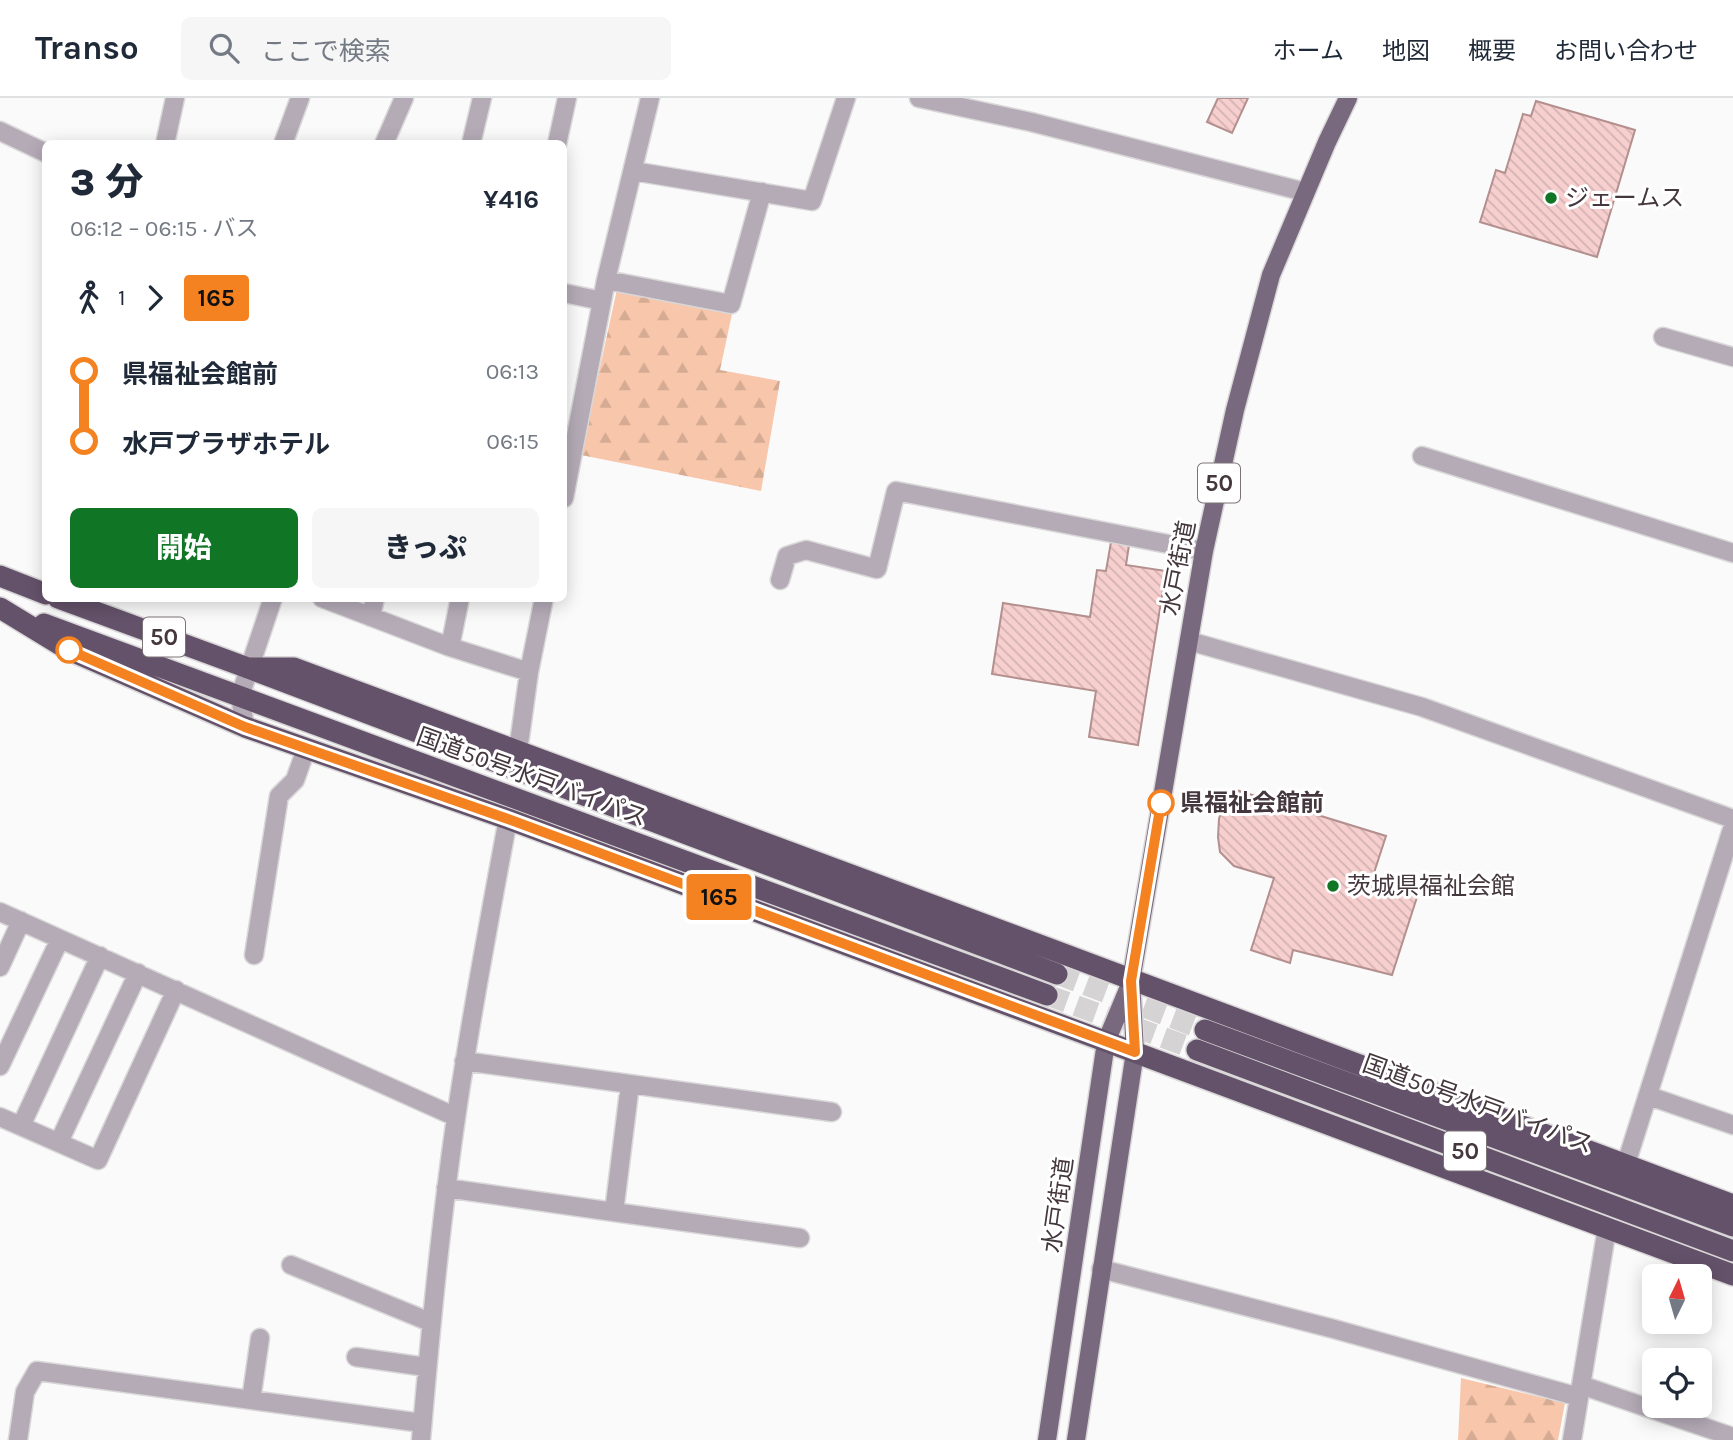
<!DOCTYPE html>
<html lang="ja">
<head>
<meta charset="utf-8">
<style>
	body { margin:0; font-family:Karla,"Noto Sans JP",sans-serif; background:#f6f6f7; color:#1f2937; height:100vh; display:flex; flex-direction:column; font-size:26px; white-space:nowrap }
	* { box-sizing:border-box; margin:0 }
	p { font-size:23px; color:#747a83 }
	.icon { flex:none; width:38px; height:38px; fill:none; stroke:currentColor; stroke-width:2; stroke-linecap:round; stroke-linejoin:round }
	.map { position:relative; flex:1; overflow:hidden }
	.side { position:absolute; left:42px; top:42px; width:525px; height:462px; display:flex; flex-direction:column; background:#fff; border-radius:10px; box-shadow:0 4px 18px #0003 }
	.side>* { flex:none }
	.badge { padding:0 14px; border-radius:5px; font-size:24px; line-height:46px }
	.needle { width:46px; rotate:5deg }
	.buttons { position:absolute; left:1642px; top:1166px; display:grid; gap:14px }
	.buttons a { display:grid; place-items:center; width:70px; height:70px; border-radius:10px; background:#fff; box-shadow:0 4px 18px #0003; font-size:35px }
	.map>.badge { position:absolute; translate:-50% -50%; box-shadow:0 0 0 4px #fff }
	.legs { display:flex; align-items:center; gap:10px; height:77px; padding:0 28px; font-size:23px }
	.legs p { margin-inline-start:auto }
	.overview { display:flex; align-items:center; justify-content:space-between; height:119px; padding:0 28px }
	h1 { font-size:38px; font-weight:800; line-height:52px }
	.primary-button { display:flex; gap:14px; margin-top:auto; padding:14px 28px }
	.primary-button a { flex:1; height:80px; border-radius:10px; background:#117526; color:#fff; font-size:28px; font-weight:800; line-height:80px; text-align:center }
	.primary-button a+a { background:#f6f6f7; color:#1f2937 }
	ul { padding:0 28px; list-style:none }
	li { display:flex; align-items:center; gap:24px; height:70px; font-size:26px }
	li i { display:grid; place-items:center; width:10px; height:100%; margin:0 9px; background:currentColor }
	li i::after { content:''; width:18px; height:18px; margin:-9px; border:5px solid; border-radius:50%; background:#fff }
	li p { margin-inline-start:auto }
	li:first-child i { background:linear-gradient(#0000 50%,currentColor 0) }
	li:last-child i { background:linear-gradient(currentColor 50%,#0000 0) }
	header { display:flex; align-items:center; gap:42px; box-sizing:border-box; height:98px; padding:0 35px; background:#fff; border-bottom:2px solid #e0e1e3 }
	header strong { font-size:33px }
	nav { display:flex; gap:38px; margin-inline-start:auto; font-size:24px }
	.search { width:490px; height:63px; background:#f6f6f7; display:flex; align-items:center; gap:18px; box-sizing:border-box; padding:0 24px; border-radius:10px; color:#747a83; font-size:26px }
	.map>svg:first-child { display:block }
	.forest { fill:url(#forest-firs) }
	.building { fill:url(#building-back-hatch); stroke:#b38f8e; stroke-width:2 }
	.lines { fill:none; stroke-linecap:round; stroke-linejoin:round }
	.highway-tunnel { stroke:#d6d3d4; stroke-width:21; stroke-dasharray:21 10; stroke-linecap:butt }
	.minor-casing { stroke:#d9d7d8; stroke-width:21 }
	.major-casing { stroke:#d9d7d8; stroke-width:21 }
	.highway-casing { stroke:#d9d7d8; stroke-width:24 }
	.minor { stroke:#b4abb7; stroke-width:18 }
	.major { stroke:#79697e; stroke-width:18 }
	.highway { stroke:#64526a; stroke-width:21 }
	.line-1-casing { stroke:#fff; stroke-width:16 }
	.line-1 { stroke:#f58220; stroke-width:10 }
	.poi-dot { fill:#117526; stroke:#fff; stroke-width:2.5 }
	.stop-1-dot { fill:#fff; stroke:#f58220; stroke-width:3.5 }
	.labels { text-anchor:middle; stroke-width:6; stroke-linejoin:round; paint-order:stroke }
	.shield { fill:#fff; stroke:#7c7377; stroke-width:2 }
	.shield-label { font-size:23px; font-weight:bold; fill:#44373d }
	.poi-label { font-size:24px; fill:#44373d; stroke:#fff; text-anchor:start }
	.street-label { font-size:24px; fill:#44373d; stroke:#fff }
	.stop-label { font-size:24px; font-weight:bold; fill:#44373d; stroke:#fff; text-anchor:start }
</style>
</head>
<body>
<header>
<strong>Transo</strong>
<div class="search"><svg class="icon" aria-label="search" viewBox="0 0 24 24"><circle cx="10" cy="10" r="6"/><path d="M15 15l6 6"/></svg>ここで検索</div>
<nav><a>ホーム</a><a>地図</a><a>概要</a><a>お問い合わせ</a></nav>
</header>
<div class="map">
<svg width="1733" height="1342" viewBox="0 0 1733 1342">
	<defs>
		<pattern id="forest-firs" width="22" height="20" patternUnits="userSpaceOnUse" patternTransform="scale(1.75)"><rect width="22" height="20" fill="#f8c6aa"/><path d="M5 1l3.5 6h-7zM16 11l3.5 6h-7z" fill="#d6ab93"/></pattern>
		<pattern id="building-back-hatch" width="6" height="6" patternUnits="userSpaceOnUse" patternTransform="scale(1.75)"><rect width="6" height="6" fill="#f6cfce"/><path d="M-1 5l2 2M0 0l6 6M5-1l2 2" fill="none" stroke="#d4b2b2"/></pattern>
	</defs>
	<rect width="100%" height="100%" fill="#fafafa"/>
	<path class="forest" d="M617,191L732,216L720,272L780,283L761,393L581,357Z
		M1461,1280L1565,1305L1558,1342H1458Z"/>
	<path class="building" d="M1218,0H1248L1232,35L1207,24Z
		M1536,3L1635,32L1597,159L1480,124L1496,72L1505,75L1523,16L1531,18Z
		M1111,444L1129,447L1126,467L1166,473L1138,647L1089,639L1096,593L992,576L1003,505L1090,519L1097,472L1106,473Z
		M1233,691L1386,738L1372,781L1418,796L1392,877L1293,852L1290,865L1251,852L1274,780L1234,768L1220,754L1218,739L1219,721L1223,707Z"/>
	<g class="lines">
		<path class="highway-tunnel" d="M1057,876L1205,932
			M1047,897L1197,952"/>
		<defs>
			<path id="minor" d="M919,0L1031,24L1305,94
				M0,33L46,55
				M165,46L175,0
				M283,46L300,0
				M384,46L404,0
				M471,46L482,0
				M557,46L567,0
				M633,73L812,103L846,0
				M606,182L731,206L762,94
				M564,195L602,203
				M1663,239L1733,259
				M1422,358L1733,455
				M564,400L606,182L650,0
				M780,482L787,458L806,452L877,471L896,393L1204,453
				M322,500L450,549L529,574
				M371,519L375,500
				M1189,543L1422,609L1733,721
				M450,549L460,500
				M245,629L240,598L273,500
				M518,653L529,574L544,500
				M0,814L456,1019
				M254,857L279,698L295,682L306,651
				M0,869L21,823
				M464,963L832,1014
				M0,968L60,841
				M630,986L614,1114L800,1140
				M1649,998L1733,1027
				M0,1019L98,1062L176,892
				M21,1028L100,858
				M59,1044L138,875
				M1626,1066L1733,728
				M446,1090L614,1114
				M291,1167L430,1224
				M1101,1171L1334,1231L1579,1299
				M356,1259L426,1269
				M1581,1287L1733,1339
				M251,1302L260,1240
				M18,1342L25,1294L37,1273L422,1325
				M421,1342C432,1215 444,1088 465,962C478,881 493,801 508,721
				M1572,1342L1607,1130"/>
			<path id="major" d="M1047,1342L1106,944L1129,889
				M1076,1342L1135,954L1131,883L1204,453L1235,312L1271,177L1327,44L1348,0"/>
			<path id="highway" d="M0,478L46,496
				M58,500L248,570L1057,876
				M0,510L69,552L245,629L508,721L1733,1177
				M44,526L1047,897
				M248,570H294C774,747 1254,927 1733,1107
				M1205,932L1733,1128
				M1197,952L1733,1153"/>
		</defs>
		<use href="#minor" class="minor-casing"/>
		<use href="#major" class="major-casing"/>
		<use href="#highway" class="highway-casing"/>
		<use href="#minor" class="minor"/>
		<use href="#major" class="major"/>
		<use href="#highway" class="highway"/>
	</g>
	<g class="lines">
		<defs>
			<path id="line-1" d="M69,552L245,629L508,721L1135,954L1131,883L1161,705"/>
		</defs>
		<use href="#line-1" class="line-1-casing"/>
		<use href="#line-1" class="line-1"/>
	</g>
	<g class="poi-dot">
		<circle cx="1551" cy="100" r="7"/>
		<circle cx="1333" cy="788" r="7"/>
	</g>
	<g class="stop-1-dot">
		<circle cx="69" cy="552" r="12"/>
		<circle cx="1161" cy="705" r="12"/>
	</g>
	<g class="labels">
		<g class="shield">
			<rect x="1198" y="365.5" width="42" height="39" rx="5"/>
			<rect x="143" y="519.5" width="42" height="39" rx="5"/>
			<rect x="1444" y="1033.5" width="42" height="39" rx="5"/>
		</g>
		<g class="shield-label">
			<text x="1219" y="393">50</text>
			<text x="164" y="547">50</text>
			<text x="1465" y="1061">50</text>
		</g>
		<g class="poi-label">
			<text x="1565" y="108">ジェームス</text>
			<text x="1347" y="796">茨城県福祉会館</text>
		</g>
		<g class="street-label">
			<text transform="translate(1178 470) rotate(-79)" y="8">水戸街道</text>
			<text transform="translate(532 679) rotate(20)" y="8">国道50号水戸バイパス</text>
			<text transform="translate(1478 1006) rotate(20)" y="8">国道50号水戸バイパス</text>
			<text transform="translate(1058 1107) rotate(-82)" y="8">水戸街道</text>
		</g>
		<g class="stop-label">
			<text x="1180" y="713">県福祉会館前</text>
		</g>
	</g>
</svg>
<div class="buttons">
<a><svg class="needle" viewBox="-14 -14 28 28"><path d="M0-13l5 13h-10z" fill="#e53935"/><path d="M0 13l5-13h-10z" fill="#747a83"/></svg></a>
<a><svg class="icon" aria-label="locate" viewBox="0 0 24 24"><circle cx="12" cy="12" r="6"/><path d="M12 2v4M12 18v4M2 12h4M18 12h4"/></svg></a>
</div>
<b class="badge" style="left:719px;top:799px;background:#f58220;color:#111">165</b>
<section class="side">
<div class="overview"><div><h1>3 分</h1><p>06:12 – 06:15 · バス</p></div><b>¥416</b></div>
<div class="legs"><svg class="icon" aria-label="walk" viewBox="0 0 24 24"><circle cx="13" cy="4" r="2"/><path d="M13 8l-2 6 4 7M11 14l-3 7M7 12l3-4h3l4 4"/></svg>1<svg class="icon" aria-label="forward" viewBox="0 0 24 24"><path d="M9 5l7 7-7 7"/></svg><b class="badge" style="background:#f58220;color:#111">165</b></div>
<ul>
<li><i style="color:#f58220"></i><b>県福祉会館前</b><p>06:13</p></li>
<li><i style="color:#f58220"></i><b>水戸プラザホテル</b><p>06:15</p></li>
</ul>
<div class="primary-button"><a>開始</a><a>きっぷ</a></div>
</section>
</div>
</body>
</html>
